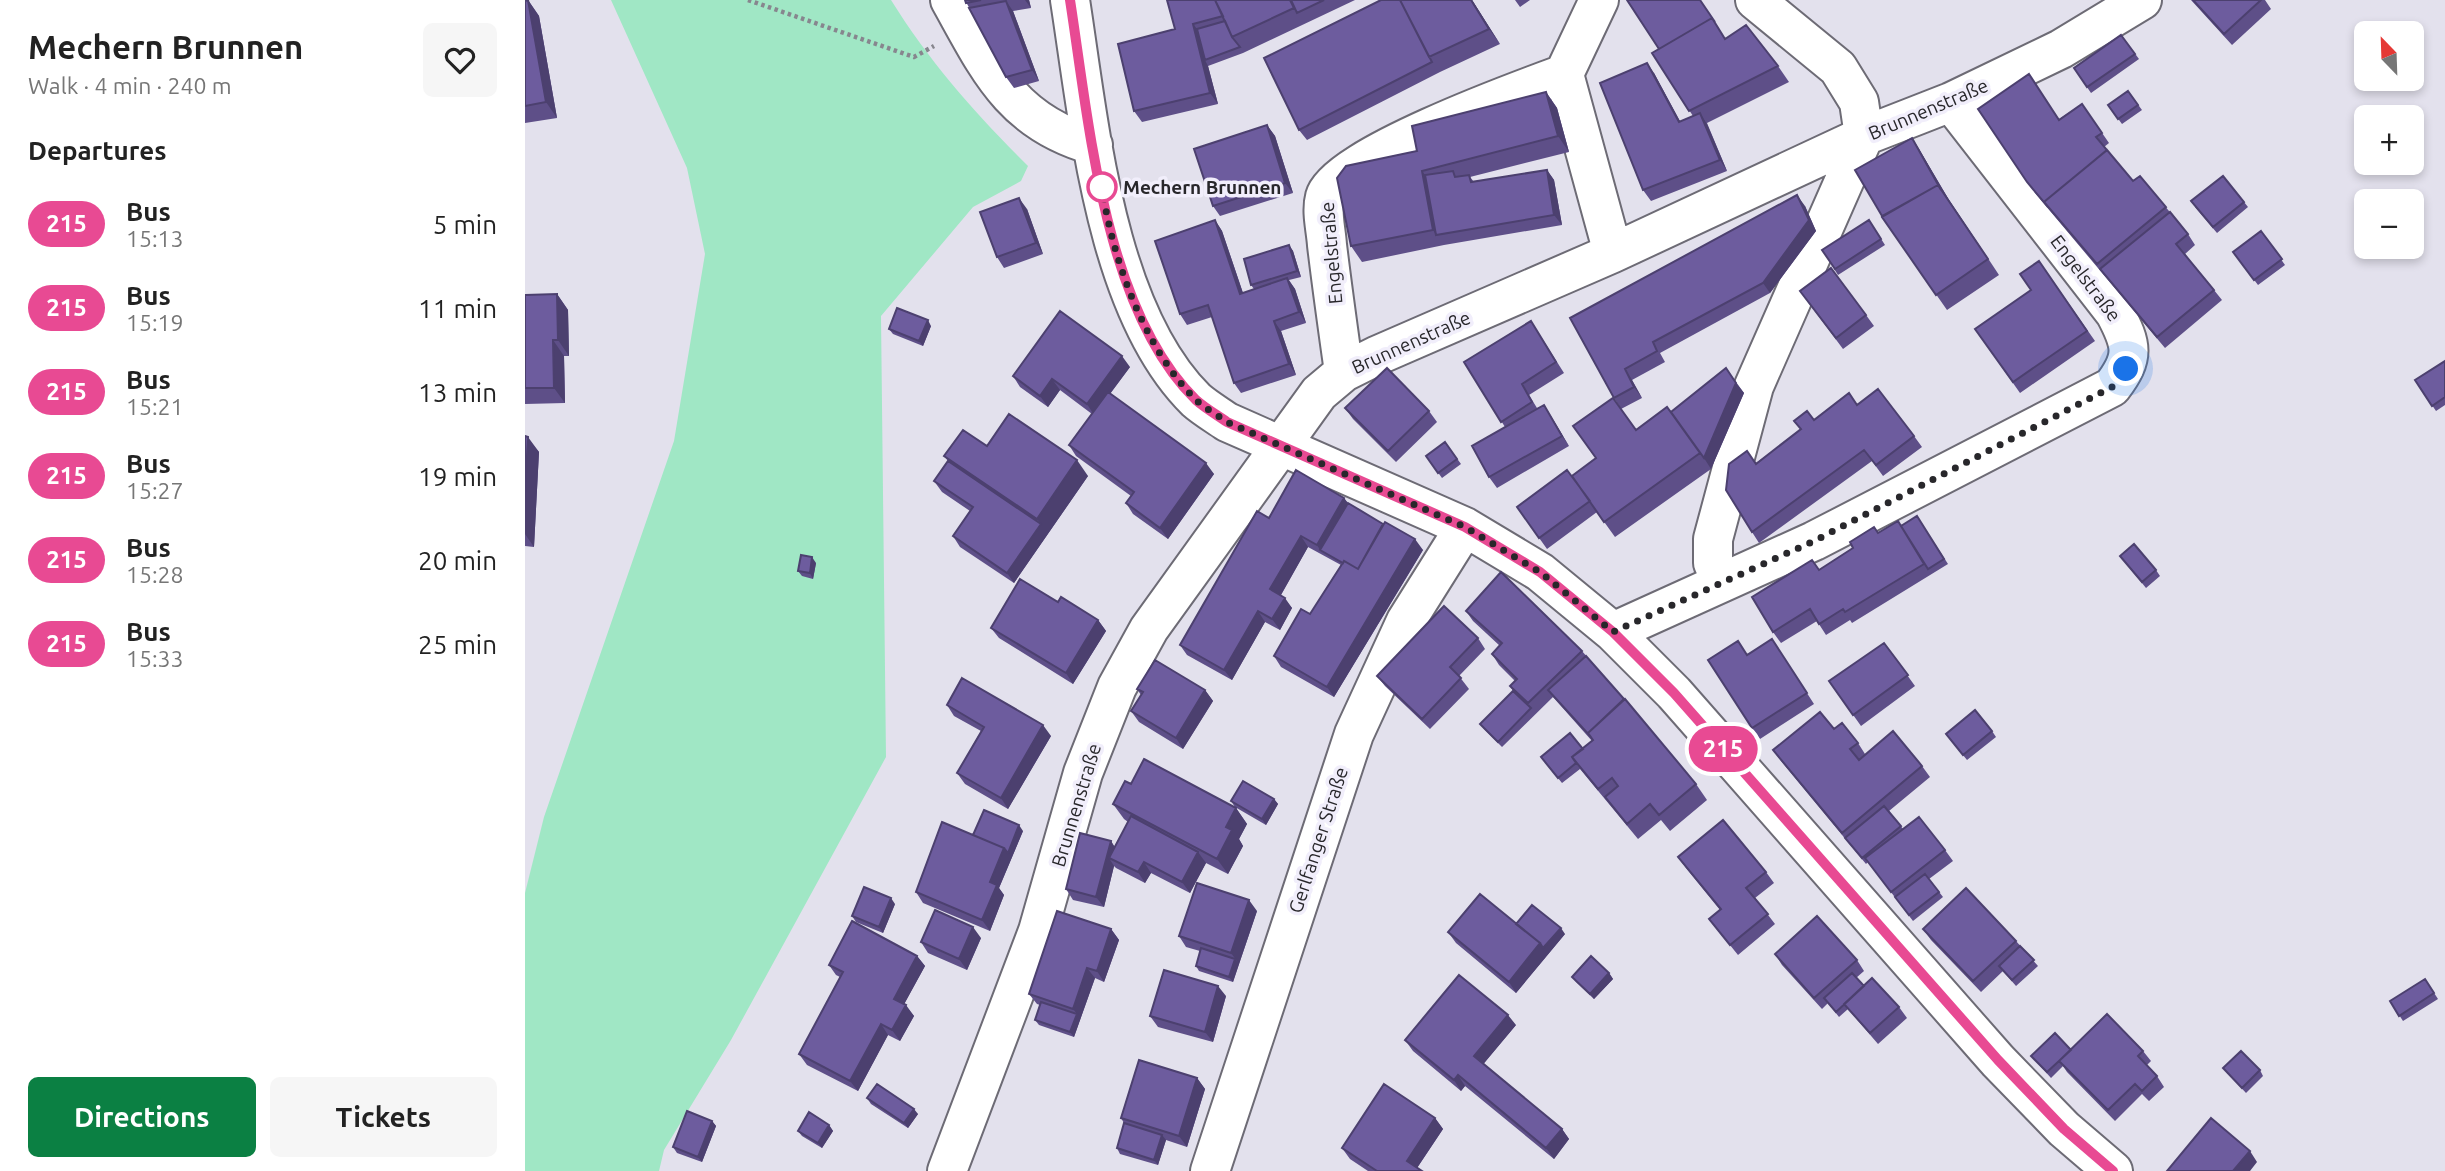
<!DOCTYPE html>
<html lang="en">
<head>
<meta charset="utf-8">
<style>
	body { margin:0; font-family:Ubuntu,sans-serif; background:#f6f6f6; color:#222; height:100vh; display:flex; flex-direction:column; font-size:26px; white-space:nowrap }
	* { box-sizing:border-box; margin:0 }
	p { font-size:23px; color:#767676 }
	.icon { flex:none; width:38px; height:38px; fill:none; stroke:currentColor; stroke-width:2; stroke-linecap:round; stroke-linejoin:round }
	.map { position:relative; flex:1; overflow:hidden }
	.details { display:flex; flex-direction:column; background:#fff; width:525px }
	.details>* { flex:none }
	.badge { padding:0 14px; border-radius:23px; font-size:24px; line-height:46px }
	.needle { width:46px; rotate:337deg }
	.tools { position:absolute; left:1829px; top:21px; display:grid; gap:14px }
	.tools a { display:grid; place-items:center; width:70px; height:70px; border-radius:10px; background:#fff; box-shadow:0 4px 10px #0003; font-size:35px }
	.you { position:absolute; width:35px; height:35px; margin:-18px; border:5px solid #fff; border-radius:50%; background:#1a73e8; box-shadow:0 0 0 10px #1a73e833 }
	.map>.badge { position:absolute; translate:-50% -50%; box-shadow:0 0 0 4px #fff }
	h2 { padding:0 28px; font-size:26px; line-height:63px }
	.round { display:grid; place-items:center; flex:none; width:74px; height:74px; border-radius:10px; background:#f6f6f6 }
	.head { display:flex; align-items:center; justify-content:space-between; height:119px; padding:0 28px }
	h1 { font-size:33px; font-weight:600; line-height:52px }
	.primary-button { display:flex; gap:14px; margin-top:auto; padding:14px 28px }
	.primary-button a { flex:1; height:80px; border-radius:10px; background:#0b8043; color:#fff; font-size:28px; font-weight:600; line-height:80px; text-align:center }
	.primary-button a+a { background:#f6f6f6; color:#222 }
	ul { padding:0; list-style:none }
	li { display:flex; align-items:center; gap:21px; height:84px; padding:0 28px }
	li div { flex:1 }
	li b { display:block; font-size:26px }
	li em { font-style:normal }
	li .badge { min-width:77px; font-weight:700; text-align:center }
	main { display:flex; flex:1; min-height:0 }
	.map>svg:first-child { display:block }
	.green { fill:#a0e7c5 }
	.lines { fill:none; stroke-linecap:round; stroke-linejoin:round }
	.minor-casing { stroke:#6d6b75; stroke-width:42 }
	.path { stroke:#87868e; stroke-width:4.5; stroke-dasharray:3.5 3.5; stroke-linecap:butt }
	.minor { stroke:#fff; stroke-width:38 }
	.wall { fill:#5e4f88 }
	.shaded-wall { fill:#4c406f }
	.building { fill:#6d5c9e; stroke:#4c406f; stroke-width:2 }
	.line-casing { stroke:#fff; stroke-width:16 }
	.line { stroke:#e84a93; stroke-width:10 }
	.walk { stroke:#28272b; stroke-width:7; stroke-dasharray:0 12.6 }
	.stop-dot { fill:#fff; stroke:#e84a93; stroke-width:3.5 }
	.labels { text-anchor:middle; stroke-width:7; stroke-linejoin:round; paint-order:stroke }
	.street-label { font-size:19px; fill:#28272b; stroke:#f1eefb }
	.stop-label { font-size:19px; font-weight:bold; fill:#28272b; stroke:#f1eefb; text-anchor:start }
</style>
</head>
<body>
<main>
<section class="details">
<div class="head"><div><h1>Mechern Brunnen</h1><p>Walk · 4 min · 240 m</p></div><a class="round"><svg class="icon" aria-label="heart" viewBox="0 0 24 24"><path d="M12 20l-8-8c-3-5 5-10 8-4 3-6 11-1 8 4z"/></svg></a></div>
<h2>Departures</h2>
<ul>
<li><span class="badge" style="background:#e84a93;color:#fff">215</span><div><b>Bus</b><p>15:13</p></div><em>5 min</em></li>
<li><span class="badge" style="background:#e84a93;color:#fff">215</span><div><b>Bus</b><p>15:19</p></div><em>11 min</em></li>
<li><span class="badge" style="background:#e84a93;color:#fff">215</span><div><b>Bus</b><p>15:21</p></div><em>13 min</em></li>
<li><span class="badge" style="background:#e84a93;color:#fff">215</span><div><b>Bus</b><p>15:27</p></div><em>19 min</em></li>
<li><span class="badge" style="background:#e84a93;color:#fff">215</span><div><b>Bus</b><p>15:28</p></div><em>20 min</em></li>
<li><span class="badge" style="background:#e84a93;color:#fff">215</span><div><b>Bus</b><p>15:33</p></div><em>25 min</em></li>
</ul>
<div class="primary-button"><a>Directions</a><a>Tickets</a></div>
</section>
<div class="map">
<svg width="1920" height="1171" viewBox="0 0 1920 1171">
	<rect width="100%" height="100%" fill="#e3e1ed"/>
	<path class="green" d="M86,0H366C406,64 450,113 503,166L496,181L448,207L356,316L361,757L206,1040L139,1150L134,1171H0V893L19,817L149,441L180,254L162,168Z"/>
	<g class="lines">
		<defs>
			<path id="minor" d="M425,0C463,68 486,122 568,145
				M545,0C564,121 580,310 671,400C680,408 692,415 702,422L940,527L1015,572L1088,632L1149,693L1473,1061L1539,1129L1588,1171
				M1074,0L1039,74L1088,253
				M819,372C813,329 807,287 802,245C801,229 796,212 800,197C810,157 998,89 1039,74
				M1196,582L1188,563V539L1229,386L1339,136L1334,102L1313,68L1230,0
				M1088,632L1289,541L1587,387C1610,357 1607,345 1590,313L1426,102
				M422,1171L513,931L558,773L592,687L624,629L794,393L819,372L851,356L1088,253L1339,136L1426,102L1536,49L1617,0
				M685,1171L829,734L881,621L940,527"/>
		</defs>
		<use href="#minor" class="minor-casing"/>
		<path class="path" d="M223,0L389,57L409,46"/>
		<use href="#minor" class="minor"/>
	</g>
	<path class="wall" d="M3,0L14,16L32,118L0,123V1Z
		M440,0H504L506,8L488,11L514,81L489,88L481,77Z
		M642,0H830L718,53L683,66L693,104L617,122L609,111L650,29Z
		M947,0L975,44L915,72L782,140L774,130Z
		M990,0H1005L995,7Z
		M1666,0H1740L1746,9L1707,45Z
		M1596,35L1614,59L1566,93L1549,68Z
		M1201,39L1253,66L1264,82L1182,123L1202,171L1126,201L1118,190L1129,73L1155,121L1168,116L1127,53Z
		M1603,91L1617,110L1597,124L1583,105Z
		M1021,92L1032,108L1044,152L945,177L949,182L1022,170L1029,180L1037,225L919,245L837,262L826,246L892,151Z
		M1557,104L1584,143L1579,147L1608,181L1615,176L1663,234L1670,245L1660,254L1697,300L1640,348L1510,193L1453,109L1534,119Z
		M742,125L750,136L768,193L695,216L688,206Z
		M1387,138L1394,149L1424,200L1474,275L1422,310L1357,217Z
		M1719,202L1723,207L1692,233L1670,207Z
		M1280,206L1291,231L1245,293L1135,353L1140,362L1107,380L1117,398L1096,409L1089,398L1045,318Z
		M502,209L518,254L479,268L472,257Z
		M690,220L697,231L718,293L729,289L726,285L764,245L768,251L776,277L764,280L770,289L781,323L756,331L771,375L716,393L709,383L687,317L662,325L655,314Z
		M1344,220L1360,245L1313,275L1297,250Z
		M1736,231L1760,265L1733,285L1708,252Z
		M1514,261L1570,341L1495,393L1450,329L1506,290Z
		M32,294L43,310L44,356H39L40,403L0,404V295Z
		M1283,302L1341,315L1349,326L1318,349Z
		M406,326L398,346L368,334L364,329Z
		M1013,332L1039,373L1004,395L1012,408L1019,405L1044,446L972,488L964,477L980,427L939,362Z
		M1920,361V405L1911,411L1890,380Z
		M605,367L585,394L689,474L643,539L608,514L601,503L606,496L551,456L544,445L567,414L535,390L523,407L495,387L488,376Z
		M1201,368L1219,393L1186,469L1090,537L1072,512L1022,549L992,507L1048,478L1111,430L1146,412Z
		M1332,405L1389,436L1397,447L1358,476L1347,461L1234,543L1227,532L1231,463L1276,430L1269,421L1289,420Z
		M820,408L904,411L912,422L871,462L828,419Z
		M0,436L14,452L9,547L0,546Z
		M920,442L936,464L917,478L901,456Z
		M462,446L563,476L489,583L435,547L428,536L445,511L417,492L409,481L423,461L419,456Z
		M819,498L823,503L898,550L809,697L756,667L749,656L785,614L816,565L783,547L756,595L767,608L755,630L740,622L707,680L662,655L655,645L744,518Z
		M1392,516L1423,564L1327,623L1325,620L1301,635L1292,621L1256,643L1248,632L1294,570L1328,548L1349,527L1353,533L1376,526Z
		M1595,556L1631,570L1635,576L1621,588Z
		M291,563L288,579L277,576L273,571Z
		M533,602L573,620L581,631L548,684L474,638L466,628Z
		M941,611L1057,651L1171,784L1182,800L1145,831L1136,820L1113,839L1055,769L1037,783L1016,757L1058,749L1067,741L1028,697L977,747L959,729L955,724L988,691L985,686L990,681L974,665L967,654L975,646L948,621Z
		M953,638L960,649L934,676L944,689L905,729L860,686L852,676Z
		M1247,639L1289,704L1235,739L1227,728L1223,655Z
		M1359,643L1390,686L1336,726L1304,681Z
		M612,689L680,690L688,701L658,749L614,722L606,711L616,695Z
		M422,705L526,736L483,809L440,784L432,773L456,731L429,716Z
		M1309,729L1333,743L1340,754L1397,766L1405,777L1364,811L1378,829L1420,850L1428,861L1404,879L1418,897L1388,921L1343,862L1341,864L1256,761L1248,750Z
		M1467,731L1471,737L1442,760L1425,739Z
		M606,784L711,808L722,824L714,839L718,846L703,874L681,863L665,893L626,873L620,883L591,868L589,866L579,907L548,900L541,889L586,841L589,847L603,822L599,819L588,804Z
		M749,799L753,804L741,825L710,807L706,801Z
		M498,831L474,888L479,895L465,931L398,903L391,892L448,835Z
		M1153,857L1241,872L1249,883L1230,898L1250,924L1213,955L1184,919L1195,910L1161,868Z
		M370,904L358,933L331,922L327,916Z
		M732,911L708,982L674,971L671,966L675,951L661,947L654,936Z
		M991,924L1040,934L991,993L931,943L923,932Z
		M586,929L594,940L579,982L570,978L549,1037L514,1025L510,1020L515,1005L512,1004L504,994Z
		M1398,929L1491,941L1513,966L1491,986L1478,971L1456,992L1406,940Z
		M456,938L442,970L403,953L396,942Z
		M1250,954L1332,960L1339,971L1331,978L1339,986L1374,1007L1382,1018L1353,1044L1323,1009L1314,1017L1303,1003L1297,1009L1257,965Z
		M392,956L400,966L379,1004L389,1016L375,1041L363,1035L333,1091L282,1065L274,1054L315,977L311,975L304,965Z
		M1084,973L1088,979L1069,999L1051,982L1047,977Z
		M1900,979L1913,999L1878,1021L1865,1001Z
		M701,996L688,1042L633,1027L625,1016Z
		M991,1025L958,1064L1037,1129L1044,1139L1029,1159L940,1086L936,1091L888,1051L880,1040Z
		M1546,1050L1618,1051L1626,1061L1622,1065L1632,1076L1639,1087L1624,1101L1617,1094L1590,1121L1542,1072L1538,1066L1526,1078L1506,1056Z
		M1698,1068L1735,1070L1738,1076L1721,1093Z
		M672,1078L680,1089L662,1147L641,1140L633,1165L595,1154L592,1148L599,1123L596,1118Z
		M342,1098L393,1114L383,1128L346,1104Z
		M910,1118L918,1129L892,1168L897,1171H843L825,1159L817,1148Z
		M187,1121L191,1126L177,1162L152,1153L148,1147Z
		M304,1125L308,1131L297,1148L277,1136L273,1131Z"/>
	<path class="shaded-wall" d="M3,0L14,16L32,118L21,102Z
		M500,0H504L506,8Z
		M946,0H947L975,44L964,29Z
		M481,1L488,11L514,81L507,70Z
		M668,24L676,34L680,60L683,66L693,104L685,93Z
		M1122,63L1129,73L1161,133L1154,122Z
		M1021,92L1032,108L1044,152L1033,136Z
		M1175,113L1182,124L1202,171L1195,160Z
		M742,125L750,136L768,193L760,183Z
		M1387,138L1394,149L1424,200L1474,275L1413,185Z
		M1022,170L1029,180L1037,225L1029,215Z
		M897,171L908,186L911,235L908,230Z
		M1272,195L1280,206L1291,231L1245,293L1238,283Z
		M494,198L502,209L518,254L511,243Z
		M690,220L697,231L722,305L715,294Z
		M764,245L768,251L776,277L772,271Z
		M762,278L770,289L781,323L774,312Z
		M32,294L43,310L44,356L33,340Z
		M403,320L406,326L398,346L394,341Z
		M749,321L756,331L771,375L764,364Z
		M28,340L39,356L40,403L29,388Z
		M597,356L605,367L569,415L562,404Z
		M1100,369L1107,380L1117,398L1109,387Z
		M527,379L535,390L523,407L515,396Z
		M1211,383L1219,393L1186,469L1179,458Z
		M1019,405L1026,416L1044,446L1037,436Z
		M3,437L14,452L9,547L0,534V492Z
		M552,460L563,476L489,583L482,573L516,524L512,519Z
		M681,463L689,474L643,539L635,528Z
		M819,498L827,509L795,550L792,545Z
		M776,536L783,547L753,600L745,589Z
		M890,539L898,550L809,697L802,687Z
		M287,557L291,563L288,579L285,573Z
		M760,598L767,608L755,630L747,619Z
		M733,611L740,622L707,680L699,670Z
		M573,620L581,631L548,684L541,673Z
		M680,690L688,701L658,749L651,738Z
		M518,725L526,736L483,809L476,798Z
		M749,799L753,804L741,825L737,819Z
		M711,808L722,824L714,839L718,846L703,874L692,859L701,827Z
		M494,825L498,831L474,888L479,895L465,931L457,920L465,882L479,848Z
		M586,841L593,852L584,858L589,866L579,907L571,897Z
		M673,852L681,863L665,893L657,882Z
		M619,862L626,873L620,883L613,872Z
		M366,898L370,904L358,933L354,927Z
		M724,900L732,911L714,964L706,953Z
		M448,927L456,938L442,970L434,959Z
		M1036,928L1040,934L991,993L984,982L1015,943Z
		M586,929L594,940L579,982L572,971Z
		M392,956L400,966L376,1010L369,999Z
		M710,959L714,964L708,982L704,977Z
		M562,968L570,978L549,1037L545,1032L552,1014L548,1009Z
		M1084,973L1088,979L1069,999L1065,994Z
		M693,986L701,996L688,1042L680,1032Z
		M381,1005L389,1016L375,1041L367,1030Z
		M983,1015L991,1025L956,1067L949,1056Z
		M356,1024L363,1035L333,1091L325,1081Z
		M933,1075L940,1086L936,1091L929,1080Z
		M672,1078L680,1089L662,1147L654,1136Z
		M389,1109L393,1114L383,1128L379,1123Z
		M910,1118L918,1129L890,1171L882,1161Z
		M187,1121L191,1126L177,1162L173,1157Z
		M304,1125L308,1131L297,1148L293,1143Z
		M1037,1129L1044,1139L1029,1159L1021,1148Z
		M637,1135L641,1140L633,1165L629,1160Z
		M1725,1151L1732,1162L1725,1171H1708Z"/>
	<path class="building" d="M3,0L21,102L0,106V1Z
		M440,0H456L441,3Z
		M642,0H690L698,16L668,24L685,93L609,111L593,44L650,29Z
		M690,0H765L769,8L707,37Z
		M766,0H799L772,13Z
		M856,0H875L907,62L774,130L739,58Z
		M875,0H946L964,29L904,57Z
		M1102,0H1175L1190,22L1187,18L1134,49Z
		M1668,0H1736L1699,34Z
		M481,1L507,70L481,77L444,8Z
		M1187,18L1200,39L1221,25L1253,66L1164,111L1127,53Z
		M700,21L707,37L715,47L680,60L672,29Z
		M1596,35L1610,54L1562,87L1549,68Z
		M1122,63L1154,122L1175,113L1195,160L1118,190L1075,83Z
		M1504,74L1534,120L1557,104L1577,133L1571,137L1582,150L1519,202L1523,207L1502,182L1453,109Z
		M1603,91L1613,105L1593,119L1583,105Z
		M1021,92L1033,136L897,171L908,230L826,246L812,178L821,166L892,151L887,126Z
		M742,125L760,183L688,206L669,149Z
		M1387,138L1416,190L1413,185L1357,216L1330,170Z
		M1582,150L1608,181L1615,176L1641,207L1572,264L1519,202Z
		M1022,170L1029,215L911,235L900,175L928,171L930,177L944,175L946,182Z
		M1698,176L1719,202L1688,227L1666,201Z
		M1413,185L1463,259L1411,295L1357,217Z
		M1272,195L1284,220L1238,283L1128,342L1132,351L1100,369L1109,387L1089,398L1045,318Z
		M494,198L511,243L472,257L455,212Z
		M1645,212L1663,234L1651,244L1689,290L1632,337L1575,269Z
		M690,220L715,294L762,278L774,312L749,321L764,364L709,383L683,305L655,314L630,241Z
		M1344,220L1356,239L1310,269L1297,250Z
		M1736,231L1757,259L1729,280L1708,252Z
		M764,245L772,271L726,285L719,259Z
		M1514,261L1562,331L1488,382L1450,329L1506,290L1495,274Z
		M1306,268L1341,315L1311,338L1275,291Z
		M32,294L33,340H28L29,388H0V295Z
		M372,308L403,320L394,341L364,329Z
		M535,311L597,356L562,404L527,379L515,396L488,376Z
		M1006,321L1031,362L997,384L1007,402L976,422L939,362Z
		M1920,361V397L1907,406L1890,380Z
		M862,368L904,411L863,451L820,408Z
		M1201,368L1211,383L1179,458L1146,412Z
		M1353,389L1389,436L1351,465L1339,450L1227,532L1201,490L1204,464L1222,451L1231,464L1276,429L1269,421L1282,411L1289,420L1324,393L1332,405Z
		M583,392L681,463L635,528L601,503L609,492L544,445Z
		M1088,398L1111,430L1142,407L1175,453L1079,522L1047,476L1071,458L1048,426Z
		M1019,405L1037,436L964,477L947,446Z
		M484,414L552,460L512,519L419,456L438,430L462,446Z
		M0,436L3,437L0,492Z
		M920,442L932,459L913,473L901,456Z
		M423,461L516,524L482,573L428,536L448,507L409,481Z
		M771,470L819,498L792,545L776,536L745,589L760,598L747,619L733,611L699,670L655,645L732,511L744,518Z
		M1042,470L1065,501L1014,538L992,507Z
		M823,503L858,524L833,569L819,561L818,563L795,550Z
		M1392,516L1419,559L1403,569L1376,526Z
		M1373,521L1399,564L1320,612L1318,609L1294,624L1285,609L1248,632L1227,597L1287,560L1294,570L1328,548L1325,542L1349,527L1353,533Z
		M860,522L890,539L802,687L749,656L776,609L785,614L819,561L833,569Z
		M1609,544L1631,570L1617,582L1595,556Z
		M276,555L287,557L285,573L273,571Z
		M976,572L1057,651L1003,703L985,686L992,679L967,654L977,643L941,611Z
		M495,579L533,602L536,597L573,620L541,673L466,628Z
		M919,606L953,638L925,667L936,678L897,719L852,676Z
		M1247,639L1282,693L1227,728L1183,660L1213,641L1222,655Z
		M1359,643L1383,675L1328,715L1304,681Z
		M1061,656L1099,699L1063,733L1066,737L1023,690Z
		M630,660L680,690L651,738L606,711L618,692L612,689Z
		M437,678L518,725L476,798L432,773L459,727L422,705Z
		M988,691L1006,708L973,742L955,724Z
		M1100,699L1171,784L1134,815L1125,804L1102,824L1080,797L1093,786L1087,778L1073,789L1047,757L1068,740L1063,733Z
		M1450,710L1467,731L1438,755L1421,734Z
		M1295,712L1309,729L1317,723L1333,743L1325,749L1334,760L1368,731L1397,766L1317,833L1248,750Z
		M1045,733L1058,749L1047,757L1051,763L1033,778L1016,757Z
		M619,759L711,808L701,827L707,830L692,859L588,804L600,781L606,784Z
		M718,781L749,799L737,819L706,801Z
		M1359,806L1376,826L1337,858L1320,838Z
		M459,810L494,825L483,853L479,848L448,835Z
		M606,816L673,852L657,882L619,862L613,872L584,858Z
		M1394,817L1420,850L1366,892L1340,858Z
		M1198,820L1241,872L1221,888L1243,914L1205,945L1184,919L1196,909L1153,857Z
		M417,822L479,848L465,882L472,885L457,920L391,892Z
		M555,833L586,841L571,897L541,889Z
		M1400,874L1414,892L1384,915L1370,897Z
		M672,883L724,900L706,953L654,936Z
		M339,887L366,898L354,927L327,916Z
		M1441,888L1491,941L1448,981L1398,929Z
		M955,894L1015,943L984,982L923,932Z
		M1007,905L1036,928L1018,948L1015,943L991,924Z
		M410,910L448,927L434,959L396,942Z
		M532,911L586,929L572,971L562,968L548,1009L504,994Z
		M1292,916L1332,960L1289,998L1250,954Z
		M327,921L392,956L369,999L381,1005L367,1030L356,1024L325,1081L274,1054L318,972L304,965Z
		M1495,946L1509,960L1487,980L1474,966Z
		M676,948L710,959L704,977L671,966Z
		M1066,956L1084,973L1065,994L1047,977Z
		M639,970L693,986L680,1032L625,1016Z
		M1327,973L1339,986L1311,1012L1299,998Z
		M934,975L983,1015L949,1056L1037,1129L1021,1148L933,1075L929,1080L880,1040Z
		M1347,978L1374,1007L1345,1033L1319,1004Z
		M1900,979L1909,993L1874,1016L1865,1001Z
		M516,1002L552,1014L545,1032L510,1020Z
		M1582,1014L1618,1051L1613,1056L1632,1076L1617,1091L1610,1084L1583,1110L1534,1061Z
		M1530,1033L1546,1050L1522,1072L1506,1056Z
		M1716,1051L1735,1070L1717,1088L1698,1068Z
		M614,1060L672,1078L654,1136L596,1118Z
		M352,1084L389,1109L379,1123L342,1098Z
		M859,1084L910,1118L882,1161L897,1171H852L817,1148Z
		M162,1111L187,1121L173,1157L148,1147Z
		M284,1112L304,1125L293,1143L273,1131Z
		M1686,1118L1725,1151L1708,1171H1642Z
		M599,1123L637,1135L629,1160L592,1148Z"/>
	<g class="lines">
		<defs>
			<path id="line" d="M545,0C564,122 579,310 671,400C680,408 692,415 702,422L940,527L1015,572L1088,632L1149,693L1473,1060L1539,1129L1588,1171"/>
		</defs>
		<use href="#line" class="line-casing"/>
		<use href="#line" class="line"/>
		<path class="walk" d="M577,187C587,258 619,348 671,400C680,408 692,415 702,422L940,527L1015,572L1088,632L1289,541L1587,387L1601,369"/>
	</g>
	<circle class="stop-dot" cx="577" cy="187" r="14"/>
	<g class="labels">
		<g class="street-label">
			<text transform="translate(1403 109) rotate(-23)" y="7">Brunnenstraße</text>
			<text transform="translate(806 253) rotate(-95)" y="7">Engelstraße</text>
			<text transform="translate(1561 278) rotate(53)" y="7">Engelstraße</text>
			<text transform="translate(886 342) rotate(-24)" y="7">Brunnenstraße</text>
			<text transform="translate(551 805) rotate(-73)" y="7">Brunnenstraße</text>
			<text transform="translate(793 840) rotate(-72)" y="7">Gerlfanger Straße</text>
		</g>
		<g class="stop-label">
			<text x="598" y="194">Mechern Brunnen</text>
		</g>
	</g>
</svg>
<div class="tools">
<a><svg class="needle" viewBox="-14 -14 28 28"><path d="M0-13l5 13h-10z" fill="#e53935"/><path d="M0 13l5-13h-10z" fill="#767676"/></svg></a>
<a>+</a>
<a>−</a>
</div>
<div class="you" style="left:1601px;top:369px"></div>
<b class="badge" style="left:1198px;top:749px;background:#e84a93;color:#fff">215</b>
</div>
</main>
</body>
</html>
